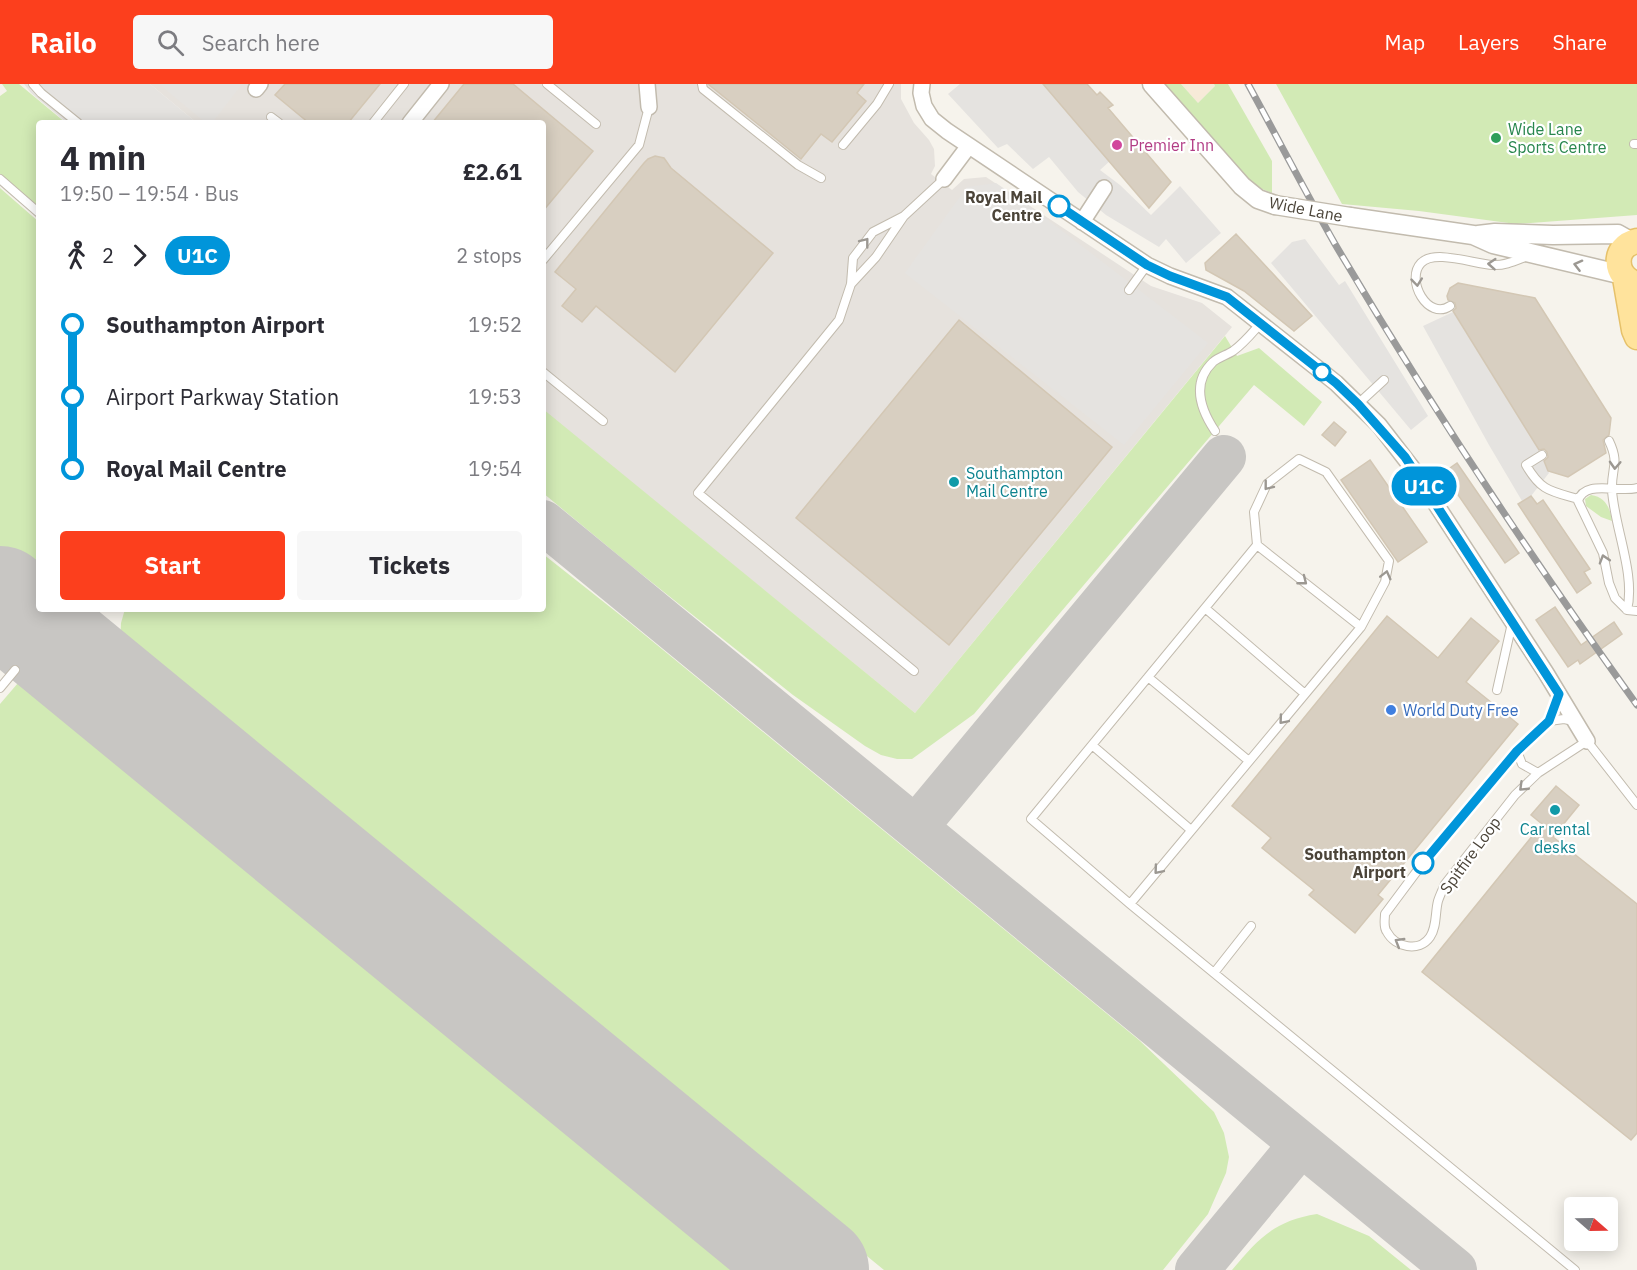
<!DOCTYPE html>
<html lang="en">
<head>
<meta charset="utf-8">
<style>
	body { margin:0; font-family:"IBM Plex Sans",sans-serif; background:#f7f7f7; color:#2b2b33; height:100vh; display:flex; flex-direction:column; font-size:22px; white-space:nowrap }
	* { box-sizing:border-box; margin:0 }
	p { font-size:20px; color:#7c7c81 }
	.icon { flex:none; width:33px; height:33px; fill:none; stroke:currentColor; stroke-width:2; stroke-linecap:round; stroke-linejoin:round }
	.map { position:relative; flex:1; overflow:hidden }
	.side { position:absolute; left:36px; top:36px; width:510px; height:492px; display:flex; flex-direction:column; background:#fff; border-radius:6px; box-shadow:0 3px 15px #0003 }
	.side>* { flex:none }
	.badge { padding:0 12px; border-radius:20px; font-size:21px; line-height:39px }
	.needle { width:39px; rotate:110deg }
	.fabs { position:absolute; left:1564px; top:1113px; display:grid; gap:12px }
	.fabs a { display:grid; place-items:center; width:54px; height:54px; border-radius:6px; background:#fff; box-shadow:0 3px 15px #0003; font-size:30px }
	.map>.badge { position:absolute; translate:-50% -50%; box-shadow:0 0 0 3px #fff }
	.legs { display:flex; align-items:center; gap:9px; height:66px; padding:0 24px; font-size:20px }
	.legs p { margin-inline-start:auto }
	.summary { display:flex; align-items:center; justify-content:space-between; height:102px; padding:0 24px }
	h1 { font-size:33px; font-weight:700; line-height:45px }
	.cta { display:flex; gap:12px; margin-top:auto; padding:12px 24px }
	.cta a { flex:1; height:69px; border-radius:6px; background:#fc3f1d; color:#fff; font-size:24px; font-weight:700; line-height:69px; text-align:center }
	.cta a+a { background:#f7f7f7; color:#2b2b33 }
	ul { padding:0 24px; list-style:none }
	li { display:flex; align-items:center; gap:21px; height:72px; font-size:22px }
	li i { display:grid; place-items:center; width:9px; height:100%; margin:0 8px; background:currentColor }
	li i::after { content:''; width:15px; height:15px; margin:-8px; border:4px solid; border-radius:50%; background:#fff }
	li p { margin-inline-start:auto }
	li:first-child i { background:linear-gradient(#0000 50%,currentColor 0) }
	li:last-child i { background:linear-gradient(currentColor 50%,#0000 0) }
	header { display:flex; align-items:center; gap:36px; box-sizing:border-box; height:84px; padding:0 30px; background:#fc3f1d; color:#fff }
	header strong { font-size:28px }
	nav { display:flex; gap:33px; margin-inline-start:auto; font-size:21px }
	.search { width:420px; height:54px; background:#f7f7f7; display:flex; align-items:center; gap:15px; box-sizing:border-box; padding:0 21px; border-radius:6px; color:#7c7c81; font-size:22px }
	.map>svg:first-child { display:block }
	.commercial { fill:#f7ead8 }
	.industrial { fill:#e6e2dd }
	.green { fill:#d2eab5 }
	.parking { fill:#e5e3e0 }
	.lines { fill:none; stroke-linecap:round; stroke-linejoin:round }
	.taxiway { stroke:#c8c6c3; stroke-width:44 }
	.runway { stroke:#c8c6c3; stroke-width:108 }
	.building { fill:#d8cfc1; stroke:#d3c7b4; stroke-width:1.5 }
	.service-casing { stroke:#c2bbae; stroke-width:10 }
	.minor-casing { stroke:#c2bbae; stroke-width:18 }
	.tertiary-casing { stroke:#c2bbae; stroke-width:21 }
	.primary-casing { stroke:#e6c16a; stroke-width:27 }
	.service { stroke:#fff; stroke-width:8 }
	.minor { stroke:#fff; stroke-width:15 }
	.tertiary { stroke:#fff; stroke-width:18 }
	.primary { stroke:#ffe39c; stroke-width:24 }
	.rail-casing { stroke:#9a9a9a; stroke-width:7 }
	.rail { stroke:#fff; stroke-width:4.5; stroke-dasharray:14; stroke-linecap:butt }
	.tertiary-bridge-casing { stroke:#c2bbae; stroke-width:21; stroke-linecap:butt }
	.tertiary-bridge { stroke:#fff; stroke-width:18 }
	.oneway { stroke:#9c9892 }
	.line-1-casing { stroke:#fff; stroke-width:14 }
	.line-1 { stroke:#0095da; stroke-width:9 }
	.leisure-dot { fill:#2e9e5b; stroke:#fff; stroke-width:2 }
	.hotel-dot { fill:#d1479c; stroke:#fff; stroke-width:2 }
	.stop-1-dot { fill:#fff; stroke:#0095da; stroke-width:3 }
	.culture-dot { fill:#0f9aa8; stroke:#fff; stroke-width:2 }
	.shop-dot { fill:#3f7fe0; stroke:#fff; stroke-width:2 }
	.labels { text-anchor:middle; stroke-width:4.5; stroke-linejoin:round; paint-order:stroke }
	.leisure-label { font-size:16px; fill:#27864d; stroke:#fff; text-anchor:start }
	.hotel-label { font-size:16px; fill:#b23c85; stroke:#fff; text-anchor:start }
	.stop-label { font-size:16px; font-weight:bold; fill:#4b4439; stroke:#fff; text-anchor:end }
	.street-label { font-size:16px; fill:#4b4439; stroke:#fff }
	.culture-label { font-size:16px; fill:#0d838f; stroke:#fff; text-anchor:start }
	.shop-label { font-size:16px; fill:#366cbe; stroke:#fff; text-anchor:start }
</style>
</head>
<body>
<header>
<strong>Railo</strong>
<div class="search"><svg class="icon" aria-label="search" viewBox="0 0 24 24"><circle cx="10" cy="10" r="6"/><path d="M15 15l6 6"/></svg>Search here</div>
<nav><a>Map</a><a>Layers</a><a>Share</a></nav>
</header>
<div class="map">
<svg width="1637" height="1186" viewBox="0 0 1637 1186">
	<rect width="100%" height="100%" fill="#f6f3ec"/>
	<path class="commercial" d="M1181,0H1214L1215,2L1198,19Z"/>
	<path class="industrial" d="M150,0H901V15L914,39L929,56L934,65L935,82L931,90L952,106L964,95L986,93L1151,202L1202,219L1232,243L915,629L543,326V39H197Z"/>
	<path class="green" d="M2,0H19L66,39H39V124L0,90V12L7,7Z
		M1161,0H1181L1198,19L1215,2L1214,0H1228L1272,77V109L1252,101Z
		M1276,0H1637V131L1516,140L1419,127L1342,120Z
		M0,104L39,138V490L34,492L0,464Z
		M1225,252L1237,272L1259,264L1322,318L1304,342L1254,301L974,630L912,675H897L881,671L865,662L793,611L630,481L543,409V325L915,629Z
		M1591,411C1605,413 1610,423 1612,437L1601,433L1586,422L1585,415Z
		M543,470L629,538L1139,956L1214,1028L1224,1049L1229,1073L1226,1089L1208,1130L1163,1186H884L120,559L121,539L125,525H543Z
		M24,592L747,1186H0V620Z
		M1317,1130L1369,1152L1411,1186H1232C1259,1154 1274,1137 1317,1130Z"/>
	<path class="parking" d="M24,0H150L197,39H67L31,9Z
		M159,0H242L212,39H206Z
		M960,0H1043L1111,76L1100,86L1120,101L1151,131L1180,102L1221,149L1186,179L1166,155L1159,163L1106,131L1078,108L1049,73L1033,85L1007,60L998,64L948,10Z
		M996,99L1031,123L1208,259L1124,361L905,189L967,103Z
		M1305,155L1339,201L1345,197L1428,332L1411,346L1271,179L1292,158Z
		M1453,228L1542,371L1549,389L1531,412L1522,417L1489,361L1423,242Z"/>
	<g class="lines">
		<path class="taxiway" d="M543,438L1455,1186
			M50,558L78,525
			M916,743L1224,373
			M1197,1186L1301,1060"/>
		<path class="runway" d="M0,516L815,1186"/>
	</g>
	<path class="building" d="M285,0H380L348,39H309L275,11Z
		M464,0H513L593,67L543,127V39H432Z
		M708,0H864L857,9L866,17L832,58L821,50L801,75Z
		M1043,0H1087L1097,11L1100,8L1113,21L1108,24L1171,98L1149,124Z
		M655,72L664,74L671,84L773,169L675,288L596,222L582,238L562,222L576,205L555,188L644,79L648,75Z
		M1236,150L1312,232L1294,247L1244,207L1206,186L1205,179Z
		M1458,199L1535,214L1611,334L1609,351L1603,356L1606,369L1568,393L1548,387L1544,377L1548,373L1547,368L1544,365L1539,366L1453,227L1456,224L1455,219L1448,216L1447,212L1450,204Z
		M959,236L1112,363L949,561L796,434Z
		M1334,338L1346,348L1335,362L1322,351Z
		M1370,376L1427,458L1398,478L1341,396Z
		M1457,379L1519,469L1505,479L1443,389Z
		M1531,412L1537,420L1543,416L1590,485L1584,488L1591,499L1577,509L1518,420Z
		M1555,523L1581,561L1614,538L1622,550L1580,580L1578,576L1568,583L1536,536Z
		M1387,532L1438,574L1471,534L1499,557L1466,598L1518,640L1378,811L1383,815L1355,849L1309,811L1314,806L1262,764L1271,754L1232,722Z
		M1556,702L1579,721L1553,753L1637,820V1049L1631,1056L1422,888L1542,740L1531,731Z"/>
	<g class="lines">
		<defs>
			<path id="service" d="M33,0L41,9L78,39
				M547,0L596,40
				M702,0L703,5L798,81L821,94
				M271,33L279,39
				M373,39L404,0
				M1634,60H1637
				M843,61L877,20L889,0
				M0,95L39,129
				M904,132L873,148L853,174L851,200L839,236L698,409L914,587
				M543,176L639,61L649,23
				M851,200L876,173L904,132L944,95
				M1129,206L1147,181
				M1450,222C1428,237 1405,196 1421,179C1434,165 1474,180 1493,181C1505,182 1517,176 1528,172
				M543,288L603,337
				M1358,320L1384,296
				M1215,347C1201,326 1191,299 1213,278C1219,273 1227,271 1233,267C1244,259 1252,249 1260,240
				M1609,357C1620,380 1611,384 1612,406C1614,442 1636,491 1627,526
				M1542,371L1526,381C1541,407 1550,407 1578,415
				M1637,404C1618,409 1584,395 1578,417L1603,469L1609,499L1615,514L1627,526L1637,527
				M1205,524L1305,610
				M1361,543L1385,498L1389,477L1326,388L1299,375L1267,400L1254,428L1257,461L1031,735L1130,820L1575,1186
				M1148,593L1249,677
				M0,604L15,586
				M1497,606L1512,539
				M1558,610L1549,637L1517,667L1457,737L1423,779L1385,830C1385,836 1383,843 1387,848C1395,863 1419,869 1430,853C1437,843 1435,828 1438,817C1440,811 1443,805 1445,800L1515,711L1538,689L1587,657L1637,721
				M1549,637L1564,635L1574,637
				M1092,661L1191,746
				M1517,667L1522,680L1538,689
				M1130,820L1361,543L1257,461
				M1214,889L1251,842"/>
			<path id="minor" d="M647,0L649,23
				M922,0L921,9L924,22L932,35L947,47L1147,181L1170,192L1227,213L1336,299L1379,341L1413,385L1546,589L1587,657
				M256,5L260,0
				M410,39L441,0
				M944,95L968,63
				M1082,138L1104,104"/>
			<path id="tertiary" d="M1152,0L1242,102L1258,115L1275,121
				M1350,133L1473,151L1493,160L1623,191
				M1478,151L1495,149L1553,151L1618,150L1632,158"/>
			<path id="primary" d="M1637,157C1612,162 1613,193 1637,200
				M1625,194L1634,246L1637,253"/>
		</defs>
		<use href="#service" class="service-casing"/>
		<use href="#minor" class="minor-casing"/>
		<use href="#tertiary" class="tertiary-casing"/>
		<use href="#primary" class="primary-casing"/>
		<use href="#service" class="service"/>
		<use href="#minor" class="minor"/>
		<use href="#tertiary" class="tertiary"/>
		<use href="#primary" class="primary"/>
		<defs>
			<path id="rail" d="M1248,0C1277,53 1305,107 1335,160C1428,318 1530,472 1637,621"/>
		</defs>
		<use href="#rail" class="rail-casing"/>
		<use href="#rail" class="rail"/>
		<defs>
			<path id="tertiary-bridge" d="M1275,121L1350,133"/>
		</defs>
		<use href="#tertiary-bridge" class="tertiary-bridge-casing"/>
		<use href="#tertiary-bridge" class="tertiary-bridge"/>
	</g>
	<defs><path id="oneway-chevron" d="M-2-3.5L2.5 0L-2 3.5" fill="none" stroke-width="1.6" stroke-linecap="round" stroke-linejoin="round" transform="scale(1.5)"/></defs>
	<g class="oneway">
		<use href="#oneway-chevron" transform="translate(865 158) rotate(-52)"/>
		<use href="#oneway-chevron" transform="translate(1492 180) rotate(-176)"/>
		<use href="#oneway-chevron" transform="translate(1578 181) rotate(-166)"/>
		<use href="#oneway-chevron" transform="translate(1417 198) rotate(84)"/>
		<use href="#oneway-chevron" transform="translate(1615 381) rotate(93)"/>
		<use href="#oneway-chevron" transform="translate(1268 402) rotate(128)"/>
		<use href="#oneway-chevron" transform="translate(1604 475) rotate(-107)"/>
		<use href="#oneway-chevron" transform="translate(1386 491) rotate(-76)"/>
		<use href="#oneway-chevron" transform="translate(1303 497) rotate(38)"/>
		<use href="#oneway-chevron" transform="translate(1283 636) rotate(130)"/>
		<use href="#oneway-chevron" transform="translate(1523 703) rotate(136)"/>
		<use href="#oneway-chevron" transform="translate(1158 786) rotate(130)"/>
		<use href="#oneway-chevron" transform="translate(1399 858) rotate(-149)"/>
	</g>
	<g class="lines">
		<defs>
			<path id="line-1" d="M1059,122L1147,181L1170,192L1227,213L1336,299L1358,320L1405,373L1559,610L1549,637L1517,667L1423,779"/>
		</defs>
		<use href="#line-1" class="line-1-casing"/>
		<use href="#line-1" class="line-1"/>
	</g>
	<circle class="leisure-dot" cx="1496" cy="54" r="6"/>
	<circle class="hotel-dot" cx="1117" cy="61" r="6"/>
	<g class="stop-1-dot">
		<circle cx="1059" cy="122" r="10"/>
		<circle cx="1322" cy="288" r="8"/>
		<circle cx="1423" cy="779" r="10"/>
	</g>
	<g class="culture-dot">
		<circle cx="954" cy="398" r="6"/>
		<circle cx="1555" cy="726" r="6"/>
	</g>
	<circle class="shop-dot" cx="1391" cy="626" r="6"/>
	<g class="labels">
		<g class="leisure-label">
			<text x="1508" y="51">Wide Lane<tspan x="1508" dy="18">Sports Centre</tspan></text>
		</g>
		<g class="hotel-label">
			<text x="1129" y="67">Premier Inn</text>
		</g>
		<g class="stop-label">
			<text x="1042" y="119">Royal Mail<tspan x="1042" dy="18">Centre</tspan></text>
			<text x="1406" y="776">Southampton<tspan x="1406" dy="18">Airport</tspan></text>
		</g>
		<g class="street-label">
			<text transform="translate(1306 125) rotate(11)" y="6">Wide Lane</text>
			<text transform="translate(1470 771) rotate(-54)" y="6">Spitfire Loop</text>
		</g>
		<g class="culture-label">
			<text x="966" y="395">Southampton<tspan x="966" dy="18">Mail Centre</tspan></text>
			<text x="1555" y="751" text-anchor="middle">Car rental<tspan x="1555" dy="18">desks</tspan></text>
		</g>
		<g class="shop-label">
			<text x="1403" y="632">World Duty Free</text>
		</g>
	</g>
</svg>
<div class="fabs">
<a><svg class="needle" viewBox="-14 -14 28 28"><path d="M0-13l5 13h-10z" fill="#e53935"/><path d="M0 13l5-13h-10z" fill="#7c7c81"/></svg></a>
</div>
<b class="badge" style="left:1424px;top:402px;background:#0095da;color:#fff">U1C</b>
<section class="side">
<div class="summary"><div><h1>4 min</h1><p>19:50 – 19:54 · Bus</p></div><b>£2.61</b></div>
<div class="legs"><svg class="icon" aria-label="walk" viewBox="0 0 24 24"><circle cx="13" cy="4" r="2"/><path d="M13 8l-2 6 4 7M11 14l-3 7M7 12l3-4h3l4 4"/></svg>2<svg class="icon" aria-label="forward" viewBox="0 0 24 24"><path d="M9 5l7 7-7 7"/></svg><b class="badge" style="background:#0095da;color:#fff">U1C</b><p>2 stops</p></div>
<ul>
<li><i style="color:#0095da"></i><b>Southampton Airport</b><p>19:52</p></li>
<li><i style="color:#0095da"></i><span>Airport Parkway Station</span><p>19:53</p></li>
<li><i style="color:#0095da"></i><b>Royal Mail Centre</b><p>19:54</p></li>
</ul>
<div class="cta"><a>Start</a><a>Tickets</a></div>
</section>
</div>
</body>
</html>
